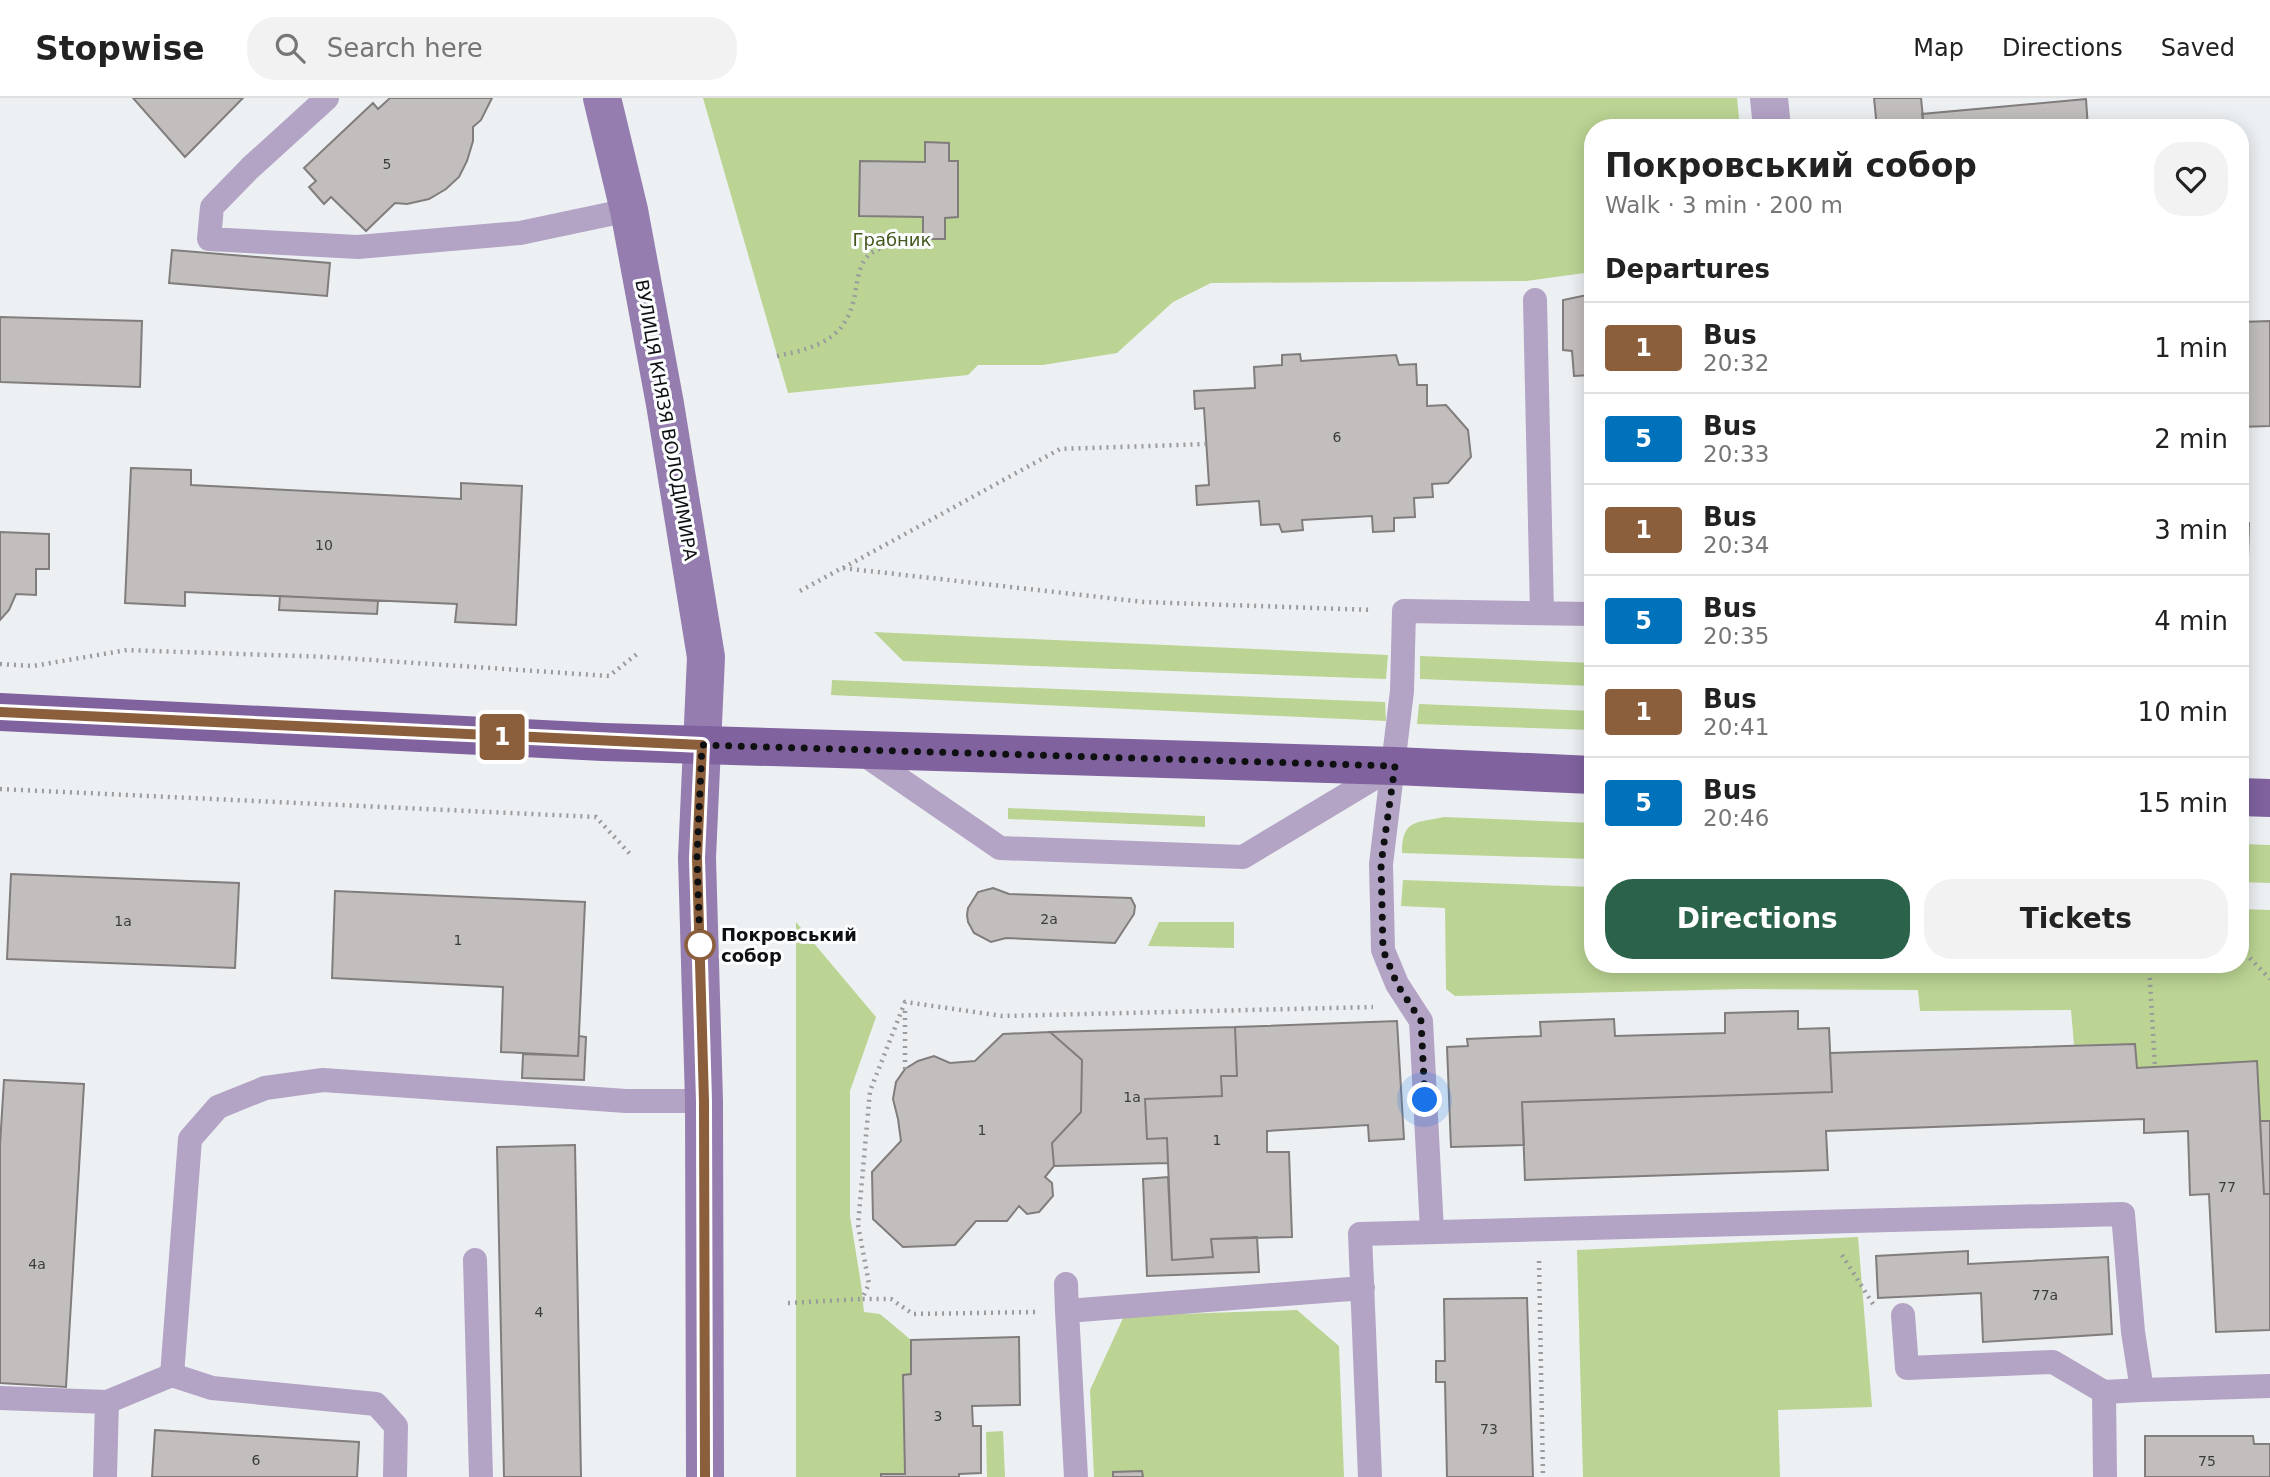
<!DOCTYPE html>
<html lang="en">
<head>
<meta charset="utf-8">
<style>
	body { margin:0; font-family:"DejaVu Sans",sans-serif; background:#f2f2f2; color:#222; height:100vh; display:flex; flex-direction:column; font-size:26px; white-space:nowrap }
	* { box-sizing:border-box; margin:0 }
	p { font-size:23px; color:#767676 }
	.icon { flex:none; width:38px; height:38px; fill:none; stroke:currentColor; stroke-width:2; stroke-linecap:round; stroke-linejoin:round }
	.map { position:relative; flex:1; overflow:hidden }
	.sheet { position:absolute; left:1584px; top:21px; width:665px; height:854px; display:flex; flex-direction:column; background:#fff; border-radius:28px; box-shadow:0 4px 18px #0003 }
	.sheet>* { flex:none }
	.badge { padding:0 14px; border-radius:5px; font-size:24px; line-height:46px }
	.you { position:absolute; width:35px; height:35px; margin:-18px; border:5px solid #fff; border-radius:50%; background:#1a73e8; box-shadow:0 0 0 10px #1a73e833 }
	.map>.badge { position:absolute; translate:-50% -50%; box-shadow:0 0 0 4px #fff }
	h2 { padding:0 21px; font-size:26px; line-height:63px }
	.round { display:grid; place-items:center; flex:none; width:74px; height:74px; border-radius:28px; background:#f2f2f2 }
	.headline { display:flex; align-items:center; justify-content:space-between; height:119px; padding:0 21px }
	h1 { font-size:33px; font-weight:800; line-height:52px }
	.action { display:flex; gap:14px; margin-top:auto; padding:14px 21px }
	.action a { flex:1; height:80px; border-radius:28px; background:#2a624a; color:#fff; font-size:28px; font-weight:800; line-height:80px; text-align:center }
	.action a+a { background:#f2f2f2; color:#222 }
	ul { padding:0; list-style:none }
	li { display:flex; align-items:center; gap:21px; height:91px; padding:0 21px; border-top:2px solid #e0e0e0 }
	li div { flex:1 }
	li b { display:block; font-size:26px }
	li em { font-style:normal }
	li .badge { min-width:77px; font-weight:700; text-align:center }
	header { display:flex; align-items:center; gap:42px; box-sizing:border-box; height:98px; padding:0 35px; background:#fff; border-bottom:2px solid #e0e0e0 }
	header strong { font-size:33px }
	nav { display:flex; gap:38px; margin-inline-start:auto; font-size:24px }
	.search { width:490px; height:63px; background:#f2f2f2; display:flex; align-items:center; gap:18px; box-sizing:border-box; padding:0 24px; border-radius:28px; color:#767676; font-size:26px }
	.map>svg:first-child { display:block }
	.green { fill:#bbd493 }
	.building { fill:#c2bebd; stroke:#817d7c; stroke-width:2 }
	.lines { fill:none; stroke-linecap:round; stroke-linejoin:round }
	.path { stroke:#999b9d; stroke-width:4.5; stroke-dasharray:2 5; stroke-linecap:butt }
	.lane { stroke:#b3a3c5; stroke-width:24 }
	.street { stroke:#b3a3c5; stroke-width:38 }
	.secondary { stroke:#957daf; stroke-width:38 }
	.primary { stroke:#80629f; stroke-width:38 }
	.line-casing { stroke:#fff; stroke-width:16 }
	.line { stroke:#8b5e3c; stroke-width:10 }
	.walk { stroke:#0f1011; stroke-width:7; stroke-dasharray:0 12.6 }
	.stop-dot { fill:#fff; stroke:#8b5e3c; stroke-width:3.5 }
	.labels { text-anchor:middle; stroke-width:6; stroke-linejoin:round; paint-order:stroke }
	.number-label { font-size:14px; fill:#3c3c3c }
	.park-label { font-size:18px; fill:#45591e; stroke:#fbfdff }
	.street-label { font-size:18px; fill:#0f1011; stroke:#fbfdff }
	.stop-label { font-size:18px; font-weight:bold; fill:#0f1011; stroke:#fbfdff; text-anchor:start }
</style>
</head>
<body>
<header>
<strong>Stopwise</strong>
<div class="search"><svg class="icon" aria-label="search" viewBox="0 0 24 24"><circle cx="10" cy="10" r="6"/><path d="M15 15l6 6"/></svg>Search here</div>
<nav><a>Map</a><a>Directions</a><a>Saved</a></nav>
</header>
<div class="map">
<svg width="2270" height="1379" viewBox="0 0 2270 1379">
	<rect width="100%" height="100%" fill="#edf0f3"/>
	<path class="green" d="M703,0H1737L1740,30H1592V174L1526,183L1211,185L1173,204L1117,255L1043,267H978L968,277L788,295Z
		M874,534L1388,557L1386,581L903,563Z
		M1420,558L1592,565V588L1420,581Z
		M832,582L1385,604L1386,623L831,597Z
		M1419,606L1592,613V632L1417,626Z
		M1008,710L1205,718V729L1008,721Z
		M1444,719L1592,725V761L1402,755C1402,721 1416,725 1444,719Z
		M2240,746L2270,747V785L2240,784Z
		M1403,782L1592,789V866H2240V811L2270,812V1023H2260L2257,963L2137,970L2135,946L2074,947L2071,912L1920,913L1918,892L1743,891L1455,898L1446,891L1445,810L1401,808Z
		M796,824L876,919L850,993V1118L861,1186L864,1214L880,1216L911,1242V1276L903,1277L905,1376H881V1379H796Z
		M1159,824H1234V850L1148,848Z
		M1858,1139L1872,1309L1778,1312L1780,1379H1583L1577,1152Z
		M1297,1212L1339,1248L1344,1379H1094L1090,1292L1124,1218Z
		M1003,1333L1005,1379H987L986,1334Z"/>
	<path class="building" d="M133,0H243L185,59Z
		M390,0H492L481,22L473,29V43L467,63L459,79L446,91L429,101L407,106L395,105L366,133L331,99L324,106L309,89L316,83L304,70L373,5L378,11Z
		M1874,0H1921L1924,30H1877Z
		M2086,1L2088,30H1924L1922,16Z
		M925,44L949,45V63H958V119L945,120V141H923V119L859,118L860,63L925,64Z
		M172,152L330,165L327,198L169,185Z
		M1592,196V277L1574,278L1572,253L1563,252V202Z
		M0,219L142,223L140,289L0,284Z
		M2270,223V328L2240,329V224Z
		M1300,256L1301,263L1396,257L1399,267L1416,266L1417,287H1427V308L1446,307L1468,332L1471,359L1448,385L1432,386L1433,399L1414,400L1415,419L1394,420V433L1373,434L1372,418L1302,422L1303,432L1282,434L1279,426L1261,427L1259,403L1197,407L1196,388L1209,387L1204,310L1195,311L1194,293L1255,290L1254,269L1282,267V257Z
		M131,370L191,372V387L461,401V385L522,388L516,527L455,524L457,506L185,494V508L125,505Z
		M2240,425H2249L2246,525H2240Z
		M0,434L49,436V471H36V497L16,496L9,512L0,522Z
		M280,498L378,503L377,516L279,512Z
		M11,776L239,785L235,870L7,861Z
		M993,790L1009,796L1131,800L1135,808L1134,816L1115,845L1006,840L991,844L974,835L968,824L967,817L968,810L978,794Z
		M335,793L585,804L578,958L501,954L503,889L332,880Z
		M1798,913V931L1829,930L1832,994L1522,1004L1524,1047L1451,1049L1447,949L1468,948L1467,941L1541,938L1540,924L1614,921L1615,938L1725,935V915Z
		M1397,923L1404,1041L1369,1043L1368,1027L1267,1033V1054H1289L1292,1139L1211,1141L1213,1159L1172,1162L1167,1040L1147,1041L1145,1001L1222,998L1221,978H1237L1235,929Z
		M1235,929L1237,978H1221L1222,998L1145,1001L1147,1041L1167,1040L1168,1065L1054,1068L1052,1045L1081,1014L1082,962L1050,934Z
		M1050,934L1082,962L1081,1014L1052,1045L1054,1068L1045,1079L1052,1085L1053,1098L1039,1114L1027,1116L1019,1108L1007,1123H976L955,1147L903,1149L873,1121L872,1074L901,1043L898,1021L893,1001L896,984L905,971L918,963L934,958L950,965L975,963L1003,936Z
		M579,938L586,939L584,982L522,980L523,956L578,958Z
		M2135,946L2137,970L2257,963L2264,1096H2270V1232L2216,1234L2209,1096L2190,1097L2188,1033L2144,1035V1021L1826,1033L1828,1072L1525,1082L1522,1004L1832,994L1830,955Z
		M4,982L84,986L66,1289L0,1285V1046Z
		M2260,1023H2270V1096H2264Z
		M575,1047L581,1379H504L497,1049Z
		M1168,1079L1172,1162L1213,1159L1211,1141L1257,1139L1259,1174L1147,1178L1143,1081Z
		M1968,1153V1166L2108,1159L2112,1236L1983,1244L1981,1195L1878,1200L1876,1158Z
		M1527,1200L1533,1379H1447L1445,1284H1436V1263H1445L1444,1201Z
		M1019,1239L1020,1307L972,1308L973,1328H981V1375L959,1376V1379H881V1376H905L903,1277L911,1276V1242Z
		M155,1332L359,1344L357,1379H152Z
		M2145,1338H2253L2254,1346H2270V1379H2145Z
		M1142,1373L1143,1379H1113V1374Z"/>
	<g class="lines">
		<path class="path" d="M777,258C821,249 849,240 856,190C858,179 860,164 870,156C882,147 909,144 923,141
			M843,470L1060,351L1206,346
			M800,493L842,470L1144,504L1372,512
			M0,566L33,568L127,552L327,559L609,578L637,556
			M0,691L596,719L630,756
			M2240,850L2270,881
			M2149,866L2155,969
			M905,971V908
			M1842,1157L1873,1206
			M1539,1163L1543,1379
			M788,1205L862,1201
			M1035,1214L913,1216L891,1201H862L869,1186L858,1127L870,993L905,904L1002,918L1373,909"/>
		<path class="lane" d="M327,0L250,70L212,109L209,141L358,149L520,135L629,112
			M1535,202L1542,515
			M859,653L1000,750L1243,759L1391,670
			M1432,1133L1421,923L1397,886L1383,852L1381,766L1402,593L1404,513L1592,516
			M475,1162L481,1379
			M1066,1186L1067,1213
			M1903,1217L1907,1270L2053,1264L2104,1294
			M172,1277L190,1041L218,1009L265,990L323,982L626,1003H704
			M0,1300L107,1304
			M105,1379L107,1304L172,1277L212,1290L376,1306L396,1328L395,1379
			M1076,1379L1067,1213L1363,1190
			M1370,1379L1360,1136L2123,1116L2133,1234L2142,1292L2270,1288
			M2105,1379L2104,1294L2142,1292"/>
		<path class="street" d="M1769,0L1772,30"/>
		<path class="secondary" d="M602,0L629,112L665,306L706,559L697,760L704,1003L705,1379"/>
		<path class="primary" d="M0,614L603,644L1395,668L1592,677
			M2240,699L2270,700"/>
	</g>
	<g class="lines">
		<defs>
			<path id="line" d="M0,614L702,647L697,760L704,1003L705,1379"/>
		</defs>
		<use href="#line" class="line-casing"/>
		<use href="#line" class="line"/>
		<path class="walk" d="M700,847L697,760L702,647L1395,668L1381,766L1383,852L1397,886L1421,923L1425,1002"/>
	</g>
	<circle class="stop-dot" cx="700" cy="847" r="14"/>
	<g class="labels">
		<g class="number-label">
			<text x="387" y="71">5</text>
			<text x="1337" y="344">6</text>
			<text x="324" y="452">10</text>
			<text x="1049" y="826">2а</text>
			<text x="123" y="828">1а</text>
			<text x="458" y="847">1</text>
			<text x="1132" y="1004">1а</text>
			<text x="982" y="1037">1</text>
			<text x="1217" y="1047">1</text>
			<text x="2227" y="1094">77</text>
			<text x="37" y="1171">4а</text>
			<text x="2045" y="1202">77а</text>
			<text x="539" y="1219">4</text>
			<text x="938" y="1323">3</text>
			<text x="1489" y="1336">73</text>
			<text x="256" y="1367">6</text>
			<text x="2207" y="1368">75</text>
		</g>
		<g class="park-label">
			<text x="892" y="148">Грабник</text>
		</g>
		<g class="street-label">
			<text transform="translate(666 322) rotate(80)" y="6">ВУЛИЦЯ КНЯЗЯ ВОЛОДИМИРА</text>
		</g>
		<g class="stop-label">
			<text x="721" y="843">Покровський<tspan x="721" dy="21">собор</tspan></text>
		</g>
	</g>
</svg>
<div class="you" style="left:1425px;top:1002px"></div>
<b class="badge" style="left:502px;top:639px;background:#8b5e3c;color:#fff">1</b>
<section class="sheet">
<div class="headline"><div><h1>Покровський собор</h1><p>Walk · 3 min · 200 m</p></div><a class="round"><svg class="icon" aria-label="heart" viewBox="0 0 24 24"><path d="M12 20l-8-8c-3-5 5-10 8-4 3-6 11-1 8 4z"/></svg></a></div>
<h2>Departures</h2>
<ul>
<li><span class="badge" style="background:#8b5e3c;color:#fff">1</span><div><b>Bus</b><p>20:32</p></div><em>1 min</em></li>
<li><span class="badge" style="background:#0072bc;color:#fff">5</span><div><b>Bus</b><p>20:33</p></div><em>2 min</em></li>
<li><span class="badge" style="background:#8b5e3c;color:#fff">1</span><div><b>Bus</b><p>20:34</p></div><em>3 min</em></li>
<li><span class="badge" style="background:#0072bc;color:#fff">5</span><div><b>Bus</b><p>20:35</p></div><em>4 min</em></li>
<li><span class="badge" style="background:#8b5e3c;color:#fff">1</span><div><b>Bus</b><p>20:41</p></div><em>10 min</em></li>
<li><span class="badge" style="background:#0072bc;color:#fff">5</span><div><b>Bus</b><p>20:46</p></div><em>15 min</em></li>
</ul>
<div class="action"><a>Directions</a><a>Tickets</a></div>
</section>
</div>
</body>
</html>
